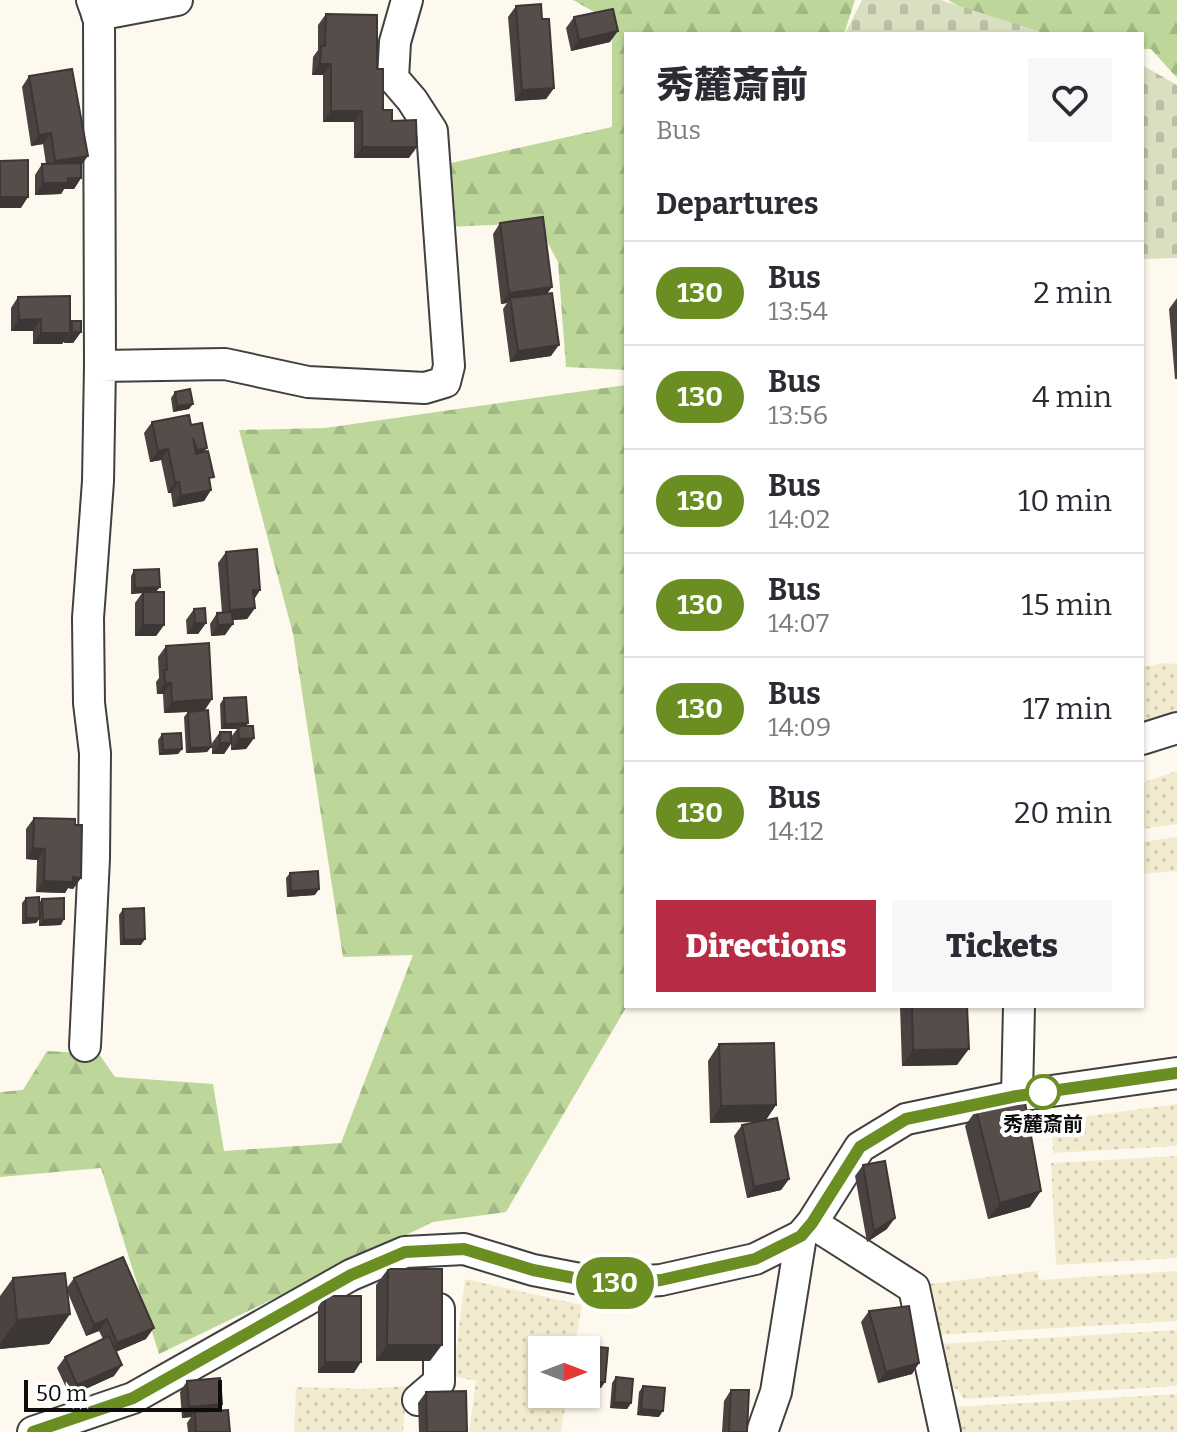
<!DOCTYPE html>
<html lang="en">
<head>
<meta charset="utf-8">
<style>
	body { margin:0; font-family:Bitter,"Noto Sans JP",serif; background:#f7f7f7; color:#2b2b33; height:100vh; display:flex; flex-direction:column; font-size:30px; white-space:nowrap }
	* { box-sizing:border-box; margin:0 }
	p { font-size:26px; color:#7c7c81 }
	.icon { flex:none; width:44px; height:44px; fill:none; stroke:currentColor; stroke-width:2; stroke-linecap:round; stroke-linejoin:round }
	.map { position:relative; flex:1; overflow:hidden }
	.panel { position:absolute; left:624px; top:32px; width:520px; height:976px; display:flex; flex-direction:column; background:#fff; border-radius:0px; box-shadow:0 2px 6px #0004 }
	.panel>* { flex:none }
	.badge { padding:0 16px; border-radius:26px; font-size:28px; line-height:52px }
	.needle { width:52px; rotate:90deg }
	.buttons { position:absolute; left:528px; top:1336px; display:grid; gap:16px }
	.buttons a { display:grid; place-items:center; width:72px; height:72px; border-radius:0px; background:#fff; box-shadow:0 2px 6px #0004; font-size:40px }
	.scale { position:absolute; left:24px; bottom:20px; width:198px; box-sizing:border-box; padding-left:8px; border:4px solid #0d0d0d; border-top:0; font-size:22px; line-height:28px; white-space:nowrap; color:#0d0d0d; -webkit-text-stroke:6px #fff; paint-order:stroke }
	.map>.badge { position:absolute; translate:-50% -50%; box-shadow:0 0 0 4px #fff }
	h2 { padding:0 32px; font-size:30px; line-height:72px }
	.round { display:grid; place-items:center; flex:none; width:84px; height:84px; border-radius:0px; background:#f7f7f7 }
	.head { display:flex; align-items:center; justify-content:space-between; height:136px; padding:0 32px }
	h1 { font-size:38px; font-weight:800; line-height:60px }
	.cta { display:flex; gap:16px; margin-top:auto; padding:16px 32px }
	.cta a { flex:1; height:92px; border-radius:0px; background:#b72b44; color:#fff; font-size:32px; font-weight:800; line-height:92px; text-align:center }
	.cta a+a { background:#f7f7f7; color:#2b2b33 }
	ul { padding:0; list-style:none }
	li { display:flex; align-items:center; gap:24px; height:104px; padding:0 32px; border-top:2px solid #e1e1e2 }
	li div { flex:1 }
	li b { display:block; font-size:30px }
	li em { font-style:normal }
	li .badge { min-width:88px; font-weight:700; text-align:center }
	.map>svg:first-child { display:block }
	.farmland { fill:url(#farmland-dots) }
	.forest { fill:url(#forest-firs) }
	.cemetery { fill:url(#cemetery-stones) }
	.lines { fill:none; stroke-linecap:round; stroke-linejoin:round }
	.minor-casing { stroke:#404040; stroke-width:34 }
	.minor { stroke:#fff; stroke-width:30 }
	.wall { fill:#4a4240 }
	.shaded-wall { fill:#3c3634 }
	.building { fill:#564d4a; stroke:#3c3634; stroke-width:2 }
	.line-casing { stroke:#fff; stroke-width:18 }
	.line { stroke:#6b8e23; stroke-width:12 }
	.stop-dot { fill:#fff; stroke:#6b8e23; stroke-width:4 }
	.labels { text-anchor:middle; stroke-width:8; stroke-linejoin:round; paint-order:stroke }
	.stop-label { font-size:20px; font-weight:bold; fill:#0d0d0d; stroke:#fff }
</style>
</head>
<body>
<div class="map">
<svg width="1177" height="1432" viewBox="0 0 1177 1432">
	<defs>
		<pattern id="farmland-dots" width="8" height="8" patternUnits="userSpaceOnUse" patternTransform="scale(2)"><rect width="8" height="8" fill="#f3ebd0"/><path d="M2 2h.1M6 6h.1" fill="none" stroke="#cfc8b1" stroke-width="1.8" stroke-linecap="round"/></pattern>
		<pattern id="forest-firs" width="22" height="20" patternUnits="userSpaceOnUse" patternTransform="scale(2)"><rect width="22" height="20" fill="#bdd79a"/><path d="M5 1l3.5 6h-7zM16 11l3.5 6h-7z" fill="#a1b784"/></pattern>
		<pattern id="cemetery-stones" width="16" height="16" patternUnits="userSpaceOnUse" patternTransform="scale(2)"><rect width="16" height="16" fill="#d9dfc1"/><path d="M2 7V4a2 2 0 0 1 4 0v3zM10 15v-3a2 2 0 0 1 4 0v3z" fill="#b9bea5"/></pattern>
	</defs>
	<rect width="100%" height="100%" fill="#fef9ee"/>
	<path class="farmland" d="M1165,663L1177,664V718L1142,729V667Z
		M1177,771V824L1142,829V783Z
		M1177,837V871L1142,874V842Z
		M1177,1104V1146L1053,1153L1052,1121Z
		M1177,1156V1258L1056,1265L1051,1163Z
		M1037,1271L1039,1280L1177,1271V1321L938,1335L929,1284Z
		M465,1279L582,1305L574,1350H542V1394H567L561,1432H469L476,1381L453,1376Z
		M1177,1330V1386L964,1399L958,1390L946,1384L939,1344Z
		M407,1386L403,1432H294L296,1387L365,1389Z
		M1177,1394V1432H959L954,1407Z"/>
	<path class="forest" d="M573,0H855L844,34H626V370L566,367L558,262L537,223L446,227L438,166L612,127V22Z
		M948,0H1177V78L1151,49H1142V34H1009Z
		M626,385L627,1006L506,1212L433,1222L159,1354L101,1168L0,1177V1092L23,1090L47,1051L99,1054L115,1077L213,1084L224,1151L341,1143L413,955L343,957L293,634L239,430L325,428Z"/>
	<path class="cemetery" d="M862,0H941L1047,34H845Z
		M1142,65L1177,85V258L1142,259Z"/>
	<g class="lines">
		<defs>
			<path id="minor" d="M97,15L177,0
				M100,366L225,364L308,382L425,388L445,382L449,366L432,131L412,100L393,78L395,42L407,0
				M1142,739L1177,728
				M85,1046L94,858L95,753L89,703L88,618L98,481L100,366L99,19L92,0
				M1017,1096L1019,1006
				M812,1223L914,1288L945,1432
				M418,1400L439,1382V1309
				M33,1432L133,1398L351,1275L405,1252L464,1249L533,1270L606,1284L661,1280L755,1259L801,1236L812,1223L860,1147L906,1119L1017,1096L1177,1073
				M762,1432L776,1392L801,1236"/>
		</defs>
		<use href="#minor" class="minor-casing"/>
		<use href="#minor" class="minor"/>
	</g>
	<path class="wall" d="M516,6L542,19L554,88L546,99L515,101L508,17Z
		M326,14L377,69L383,110L392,121L409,158H354V122H323V75H312L313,57L318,50V25Z
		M574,17L610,42L571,51L566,28Z
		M29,76L81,166V178L74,189H64L61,194L35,195V175L42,164H46L43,144L31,146L22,87Z
		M500,223L552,287L547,293L551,356L510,362L503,309L507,303L501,304L493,234Z
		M18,297L70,324L72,321L81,332L73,343H64V341L62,344H33V331H11V308Z
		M1177,298V379H1175L1169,309Z
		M175,392L189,409L173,412L171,398Z
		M152,422L191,425L204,452L211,490L204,501L173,507L171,493H168L161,460L150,462L144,433Z
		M226,552L260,590L254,599L255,608L247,619L233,620L225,635L211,636L210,624L217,613H222L218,563Z
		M134,570L156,592L164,625L156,636H135V603L142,593L131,594V576Z
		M194,609L206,623L198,634H187L186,620Z
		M166,646L212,699L204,711L211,747L207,752L186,753L184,717L188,712L164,713L163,694H157L156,682L159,678L158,657Z
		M224,698L248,723L246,726L254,738L246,749L231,750V744L224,754H212V743L220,732L231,737L237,729H221L220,704Z
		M162,734L182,749L178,754L159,755L158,740Z
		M34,818L81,878L73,889L68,888L65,893L36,892L37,860L26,859V829Z
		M290,873L315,895L287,897L286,878Z
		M26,898L39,903L42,899L61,925L39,926V919L36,923L22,924V903Z
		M123,909L141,945H120L119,915Z
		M900,1006H967L957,1065L902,1066Z
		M719,1044L776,1105L766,1120L789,1179L781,1190L747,1198L734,1136L742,1125L758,1122L710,1123L708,1061Z
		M976,1110L1030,1207L988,1219L965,1126Z
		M863,1165L887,1229L867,1242L855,1176Z
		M388,1269L430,1361H376V1285Z
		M13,1278L67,1288L74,1278L146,1339L116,1352L114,1376L70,1396L57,1368L65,1357L103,1339L99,1331L86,1336L67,1291L70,1314L49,1344L0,1349V1296Z
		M325,1296L354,1373H318V1307Z
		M869,1311L919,1363L912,1374L878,1383L861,1322Z
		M598,1347L601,1388L591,1387L594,1352Z
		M616,1377L631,1403L627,1409L610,1408L612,1383Z
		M187,1381L217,1410L230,1432H188L187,1423L191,1417L182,1418L180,1392Z
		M643,1386L659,1417L637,1415L639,1392Z
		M731,1390L747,1432H722L724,1401Z
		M426,1392L467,1432H419L418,1403Z"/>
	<path class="shaded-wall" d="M618,31L610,42L571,51L579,40Z
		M320,64H331L323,75H312Z
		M554,88L546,99L515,101L522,90Z
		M331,111H362L354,122H323Z
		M51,133L43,144L31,146L39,135Z
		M362,147H417L409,158H354Z
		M88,156L80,167L47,172L55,161Z
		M68,178H81L74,189H64L61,194L35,195L43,183Z
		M0,197H28L21,208H0Z
		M552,287L544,298H510L507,303L501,304L509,293Z
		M41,319L33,331H11L19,320Z
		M72,332H81L73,343H64Z
		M41,333H70L62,344H33Z
		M559,345L551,356L510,362L518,351Z
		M193,404L189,409L173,412L177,406Z
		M207,448L200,459L190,461L197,450Z
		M168,449L161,460L150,462L158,451Z
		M175,482H179L171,493H168Z
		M211,490L204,501L173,507L181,496Z
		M160,587L156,592L131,594L135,588Z
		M253,590H260L253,601Z
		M255,608L247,619L222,621L230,610Z
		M195,623H206L198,634H187Z
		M233,624L225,635L211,636L218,625Z
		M143,625H164L156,636H135Z
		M165,683H171L163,694H157Z
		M212,699L204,711L164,713L172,702Z
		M248,723L244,729L238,726L237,729H221L225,724Z
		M254,738L246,749L231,750L239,739Z
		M220,743H231L224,754H212Z
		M211,747L207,752L186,753L190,748Z
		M182,749L178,754L159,755L163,750Z
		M33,848L45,849L37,860L26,859Z
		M73,877L81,878L73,889L68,888L65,893L36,892L44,881Z
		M319,889L315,895L287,897L291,891Z
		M26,918H40L36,923L22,924Z
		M64,919L61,925L39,926L43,920Z
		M145,939L141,945H120L124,940Z
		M969,1049L957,1065L902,1066L913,1050Z
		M776,1105L765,1121L710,1123L721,1106Z
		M789,1179L781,1190L747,1198L754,1187Z
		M1041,1191L1030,1207L988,1219L1000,1203Z
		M895,1218L887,1229L867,1242L874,1231Z
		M70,1314L49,1344L0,1349V1344L17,1320Z
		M107,1319L99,1331L86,1336L94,1325Z
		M154,1328L146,1339L110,1354L117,1343Z
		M387,1345H442L430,1361H376Z
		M325,1362H361L354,1373H318Z
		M919,1363L912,1374L878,1383L886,1372Z
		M122,1365L114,1376L70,1396L77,1385Z
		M595,1382H605L601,1388L591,1387Z
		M614,1402L631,1403L627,1409L610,1408Z
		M222,1404L214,1415L195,1412L191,1417L182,1418L189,1407Z
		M641,1409L663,1411L659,1417L637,1415Z"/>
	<path class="building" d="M541,4L542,19H549L554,88L522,90L516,6Z
		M613,9L618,31L579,40L574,17Z
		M326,14L377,15V69H383V110H392V121L416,120L417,147H362V111H331V64H320L321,46H325Z
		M72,69L88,156L55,161L51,133L39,135L29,76Z
		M28,160V197H0V161Z
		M81,163V178H68V183H43L42,164Z
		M543,217L552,287L509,293L500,223Z
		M552,293L559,345L518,351L510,298Z
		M70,296V333H41V319L19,320L18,297Z
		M72,321H81V332H72Z
		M190,389L193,404L177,406L175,392Z
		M189,415L191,425L202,423L207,448L197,450L193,438L196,454L208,451L214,477L209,478L211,490L181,496L179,482H175L168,449L158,451L152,422Z
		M257,549L260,590H253L255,608L230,610L226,552Z
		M159,569L160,587L135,588L134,570Z
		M143,592H164V625H143Z
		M205,608L206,623H195L194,609Z
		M232,612L233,624L218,625L217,613Z
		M209,643L212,699L172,702L171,683H165L164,670H167L166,646Z
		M246,697L248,723L225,724L224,698Z
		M208,710L211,747L190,748L188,712Z
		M238,726H253L254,738L239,739Z
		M220,732H231V743H220Z
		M181,733L182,749L163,750L162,734Z
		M34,818L75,819V825H82L81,878L73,877V882L44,881L45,849L33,848Z
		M318,871L319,889L291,891L290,873Z
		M39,897L40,918H26V898Z
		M64,898V919L43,920L42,899Z
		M144,908L145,939L124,940L123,909Z
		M912,1006H967L969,1049L913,1050Z
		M774,1043L776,1105L721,1106L719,1044Z
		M1024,1097L1041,1191L1000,1203L976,1110Z
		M777,1118L789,1179L754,1187L742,1125Z
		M885,1161L895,1218L874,1231L863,1165Z
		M123,1257L154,1328L117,1343L107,1319L94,1325L74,1278Z
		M388,1269H442V1345H387Z
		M65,1273L70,1314L17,1320L13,1278Z
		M325,1296H361V1362H325Z
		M909,1306L919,1363L886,1372L869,1311Z
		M109,1336L122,1365L77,1385L65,1357Z
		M598,1347L608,1348L605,1382H595Z
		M616,1377L633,1379L631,1403L614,1402Z
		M220,1378L222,1404L189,1407L187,1381Z
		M643,1386L665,1388L663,1411L641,1409Z
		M731,1390H749L747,1432H729Z
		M466,1391L467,1432H427L426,1392Z
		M228,1410L230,1432H196L195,1412Z"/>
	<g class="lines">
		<defs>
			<path id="line" d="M33,1432L133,1398L351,1275L405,1252L464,1249L533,1270L606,1284L661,1280L755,1259L801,1236L812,1223L860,1147L906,1119L1017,1096L1177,1073"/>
		</defs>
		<use href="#line" class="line-casing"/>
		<use href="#line" class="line"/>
	</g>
	<circle class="stop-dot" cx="1043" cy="1092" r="16"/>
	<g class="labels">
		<g class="stop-label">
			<text x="1043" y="1131">秀麓斎前</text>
		</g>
	</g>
</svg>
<div class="buttons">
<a><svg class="needle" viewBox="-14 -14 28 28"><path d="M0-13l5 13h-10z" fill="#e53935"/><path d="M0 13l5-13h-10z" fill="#7c7c81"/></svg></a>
</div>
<div class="scale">50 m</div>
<b class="badge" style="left:615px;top:1283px;background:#6b8e23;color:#fff">130</b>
<section class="panel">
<div class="head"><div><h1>秀麓斎前</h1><p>Bus</p></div><a class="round"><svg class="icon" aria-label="heart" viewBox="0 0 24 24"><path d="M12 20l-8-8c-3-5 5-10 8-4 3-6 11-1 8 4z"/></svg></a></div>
<h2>Departures</h2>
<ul>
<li><span class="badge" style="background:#6b8e23;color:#fff">130</span><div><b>Bus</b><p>13:54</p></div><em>2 min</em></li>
<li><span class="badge" style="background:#6b8e23;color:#fff">130</span><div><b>Bus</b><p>13:56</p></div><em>4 min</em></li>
<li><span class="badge" style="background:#6b8e23;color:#fff">130</span><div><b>Bus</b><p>14:02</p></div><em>10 min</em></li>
<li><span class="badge" style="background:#6b8e23;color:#fff">130</span><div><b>Bus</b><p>14:07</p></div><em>15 min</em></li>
<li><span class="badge" style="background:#6b8e23;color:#fff">130</span><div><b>Bus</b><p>14:09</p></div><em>17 min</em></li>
<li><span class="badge" style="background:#6b8e23;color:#fff">130</span><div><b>Bus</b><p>14:12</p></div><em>20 min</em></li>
</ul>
<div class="cta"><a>Directions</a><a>Tickets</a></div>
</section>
</div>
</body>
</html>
